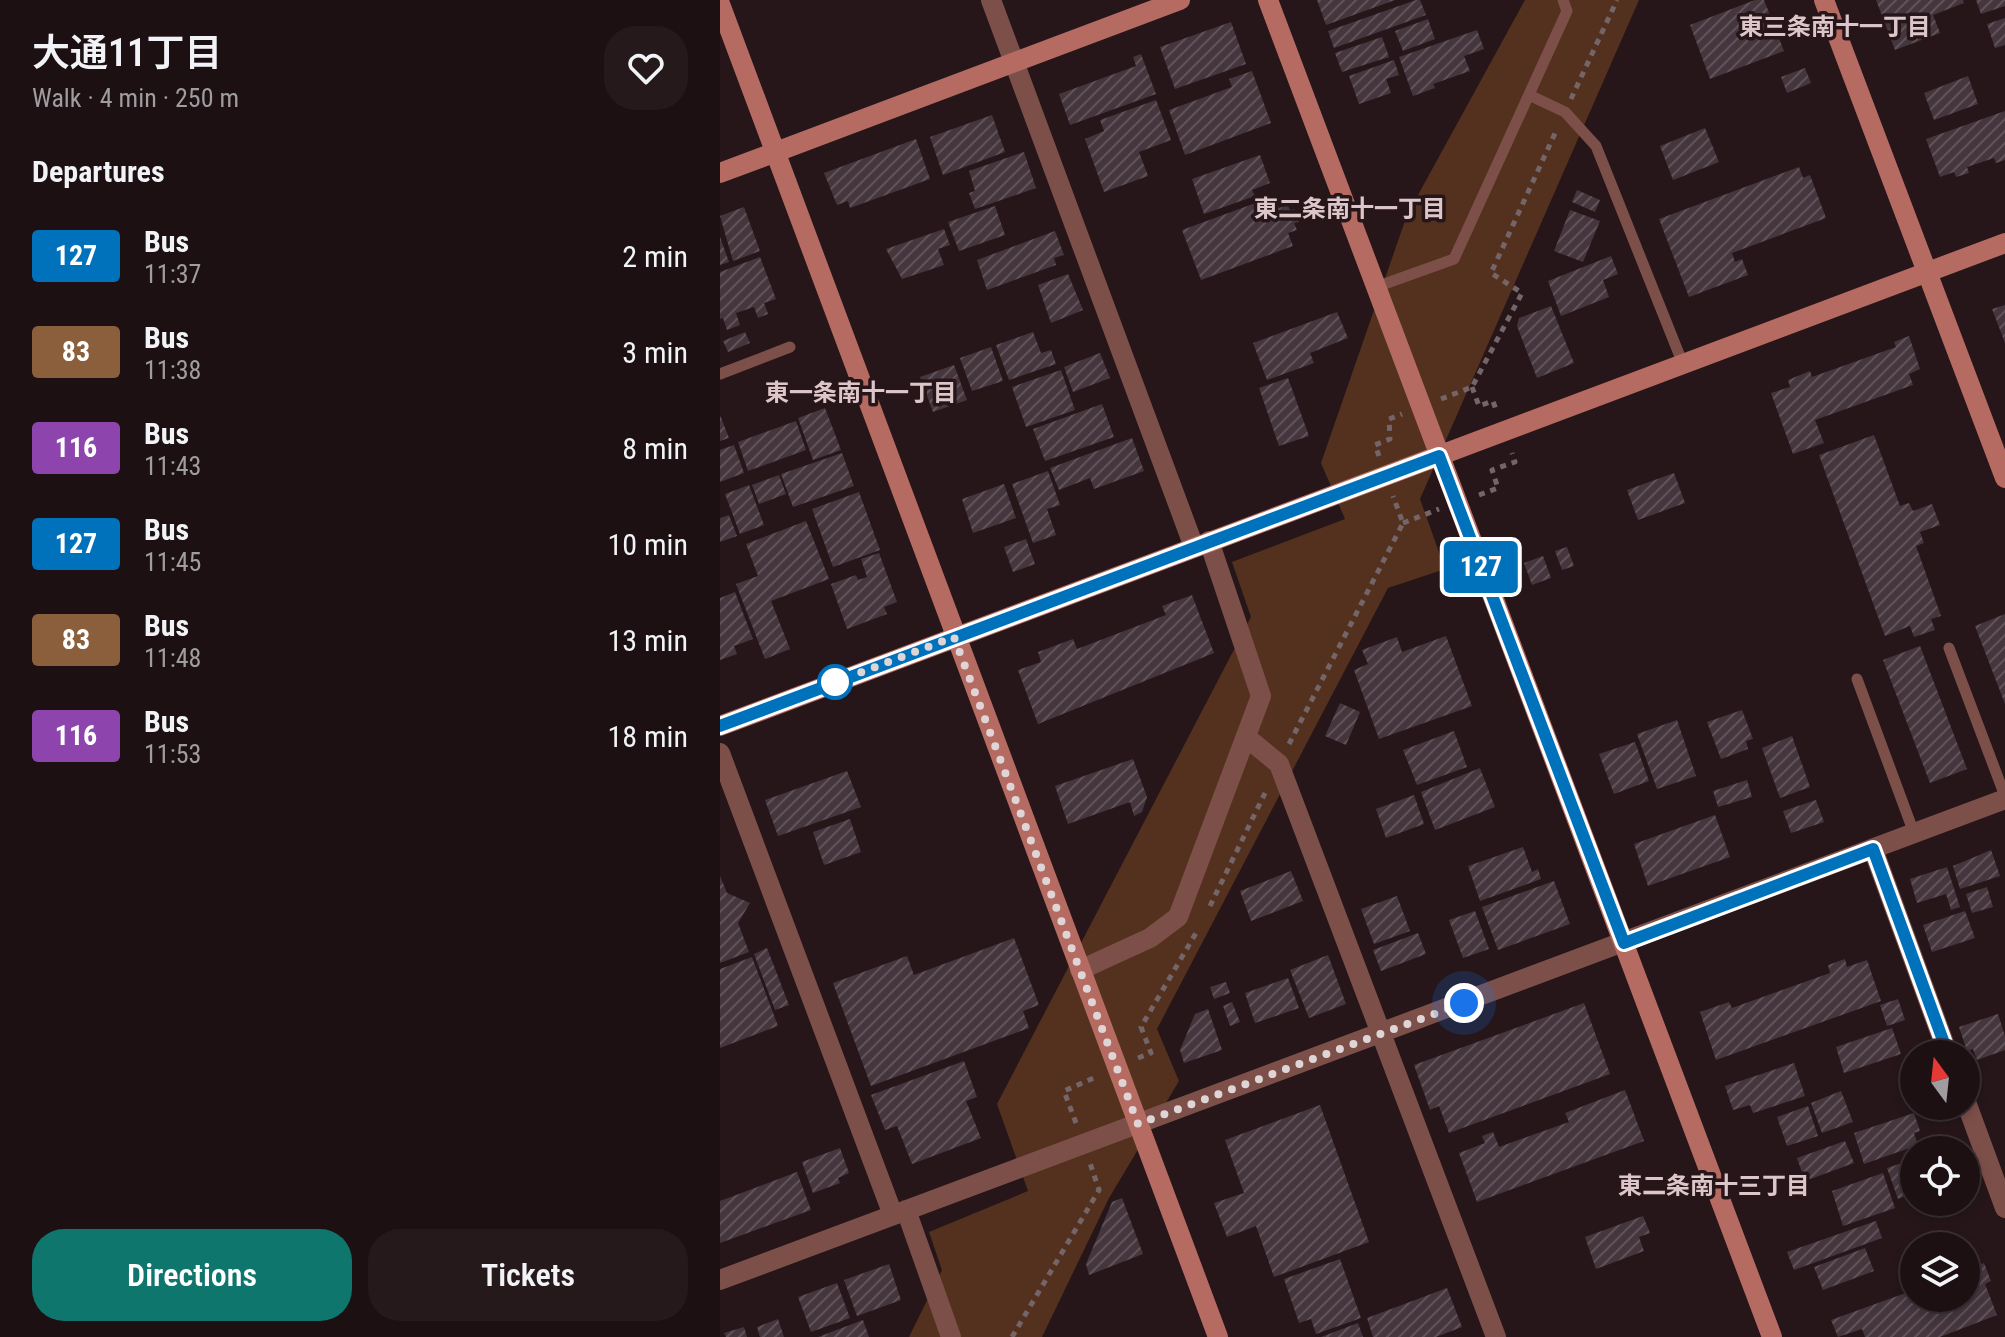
<!DOCTYPE html>
<html lang="en">
<head>
<meta charset="utf-8">
<style>
	body { margin:0; font-family:"Roboto Condensed","Noto Sans JP",sans-serif; background:#25191c; color:#f1f3f6; height:100vh; display:flex; flex-direction:column; font-size:30px; white-space:nowrap }
	* { box-sizing:border-box; margin:0 }
	p { font-size:26px; color:#a09da0 }
	.icon { flex:none; width:44px; height:44px; fill:none; stroke:currentColor; stroke-width:2; stroke-linecap:round; stroke-linejoin:round }
	.map { position:relative; flex:1; overflow:hidden }
	.details { display:flex; flex-direction:column; background:#1c1013; width:720px }
	.details>* { flex:none }
	.badge { padding:0 16px; border-radius:6px; font-size:28px; line-height:52px }
	.needle { width:52px; rotate:345deg }
	.buttons { position:absolute; left:1180px; top:1040px; display:grid; gap:16px }
	.buttons a { display:grid; place-items:center; width:80px; height:80px; border-radius:50%; background:#1c1013; box-shadow:0 4px 12px #0003,0 0 0 2px #3a3033; font-size:40px }
	.you { position:absolute; width:40px; height:40px; margin:-20px; border:6px solid #fff; border-radius:50%; background:#1a73e8; box-shadow:0 0 0 12px #1a73e833 }
	.map>.badge { position:absolute; translate:-50% -50%; box-shadow:0 0 0 4px #fff }
	h2 { padding:0 32px; font-size:30px; line-height:72px }
	.round { display:grid; place-items:center; flex:none; width:84px; height:84px; border-radius:32px; background:#25191c }
	.overview { display:flex; align-items:center; justify-content:space-between; height:136px; padding:0 32px }
	h1 { font-size:38px; font-weight:600; line-height:60px }
	.action { display:flex; gap:16px; margin-top:auto; padding:16px 32px }
	.action a { flex:1; height:92px; border-radius:32px; background:#0f766e; color:#fff; font-size:32px; font-weight:600; line-height:92px; text-align:center }
	.action a+a { background:#25191c; color:#f1f3f6 }
	ul { padding:0; list-style:none }
	li { display:flex; align-items:center; gap:24px; height:96px; padding:0 32px }
	li div { flex:1 }
	li b { display:block; font-size:30px }
	li em { font-style:normal }
	li .badge { min-width:88px; font-weight:700; text-align:center }
	main { display:flex; flex:1; min-height:0 }
	.map>svg:first-child { display:block }
	.green { fill:#53311e }
	.building { fill:url(#building-hatch) }
	.lines { fill:none; stroke-linecap:round; stroke-linejoin:round }
	.path { stroke:#746668; stroke-width:5; stroke-dasharray:6 6; stroke-linecap:butt }
	.lane { stroke:#7d4f49; stroke-width:11 }
	.street { stroke:#7d4f49; stroke-width:20 }
	.secondary { stroke:#b66b62; stroke-width:20 }
	.line-casing { stroke:#fff; stroke-width:18 }
	.line { stroke:#0072bc; stroke-width:12 }
	.walk { stroke:#e0d5d6; stroke-width:8; stroke-dasharray:0 14.4 }
	.stop-dot { fill:#fff; stroke:#0072bc; stroke-width:4 }
	.labels { text-anchor:middle; stroke-width:7; stroke-linejoin:round; paint-order:stroke }
	.neighbourhood-label { font-size:24px; font-weight:bold; fill:#dcc6c9; stroke:#261619 }
</style>
</head>
<body>
<main>
<section class="details">
<div class="overview"><div><h1>大通11丁目</h1><p>Walk · 4 min · 250 m</p></div><a class="round"><svg class="icon" aria-label="heart" viewBox="0 0 24 24"><path d="M12 20l-8-8c-3-5 5-10 8-4 3-6 11-1 8 4z"/></svg></a></div>
<h2>Departures</h2>
<ul>
<li><span class="badge" style="background:#0072bc;color:#fff">127</span><div><b>Bus</b><p>11:37</p></div><em>2 min</em></li>
<li><span class="badge" style="background:#8b5e3c;color:#fff">83</span><div><b>Bus</b><p>11:38</p></div><em>3 min</em></li>
<li><span class="badge" style="background:#8e44ad;color:#fff">116</span><div><b>Bus</b><p>11:43</p></div><em>8 min</em></li>
<li><span class="badge" style="background:#0072bc;color:#fff">127</span><div><b>Bus</b><p>11:45</p></div><em>10 min</em></li>
<li><span class="badge" style="background:#8b5e3c;color:#fff">83</span><div><b>Bus</b><p>11:48</p></div><em>13 min</em></li>
<li><span class="badge" style="background:#8e44ad;color:#fff">116</span><div><b>Bus</b><p>11:53</p></div><em>18 min</em></li>
</ul>
<div class="action"><a>Directions</a><a>Tickets</a></div>
</section>
<div class="map">
<svg width="1285" height="1337" viewBox="0 0 1285 1337">
	<defs>
		<pattern id="building-hatch" width="6" height="6" patternUnits="userSpaceOnUse" patternTransform="scale(2)"><rect width="6" height="6" fill="#45363e"/><path d="M-1 1l2-2M0 6l6-6M5 7l2-2" fill="none" stroke="#605259"/></pattern>
	</defs>
	<rect width="100%" height="100%" fill="#261619"/>
	<path class="green" d="M805,0H919L700,499L725,569L668,588L437,1029L459,1081L389,1198L322,1337H189L222,1270L209,1232L308,1191L277,1104L531,617L512,562L625,519L601,463L687,215Z"/>
	<path class="building" d="M597,0H675L606,25Z
		M696,0H700L706,15L614,48L608,31Z
		M1035,0H1044L1064,51L990,79L970,25Z
		M1156,0H1243L1244,3L1213,15L1220,33L1175,50Z
		M1256,0H1285V6L1261,14Z
		M1285,18V45L1275,48L1267,24Z
		M708,19L715,39L683,51L675,31Z
		M511,22L526,64L455,89L440,47Z
		M757,30L764,49L744,56L750,71L713,84L715,88L693,96L679,57Z
		M662,37L669,57L622,72L615,53Z
		M421,54L436,94L350,125L339,94L416,66L413,57Z
		M674,60L679,75L666,79L671,93L639,104L629,76Z
		M1085,68L1091,83L1067,93L1061,77Z
		M532,71L551,123L465,155L449,110L512,87L509,79Z
		M1248,76L1258,104L1214,120L1204,93Z
		M436,100L451,140L419,152L428,176L384,192L365,139L384,131L380,120Z
		M1285,111V160L1276,163L1274,158L1247,167L1249,173L1236,177L1234,172L1220,177L1206,139Z
		M272,115L285,152L223,175L210,137Z
		M985,128L999,162L953,180L940,146Z
		M196,139L210,179L130,208L128,201L117,205L104,173Z
		M304,152L316,188L255,209L249,193L255,191L249,171Z
		M540,155L550,183L532,190L535,196L484,214L472,179Z
		M1079,167L1083,178L1090,175L1106,218L1012,253L1015,262L1022,259L1028,275L969,297L939,219Z
		M857,190L880,200L875,212L852,202Z
		M555,196L559,208L568,205L570,211L574,209L579,222L574,223L577,230L568,233L573,246L481,280L462,230Z
		M275,206L285,235L239,251L228,222Z
		M24,207L40,251L13,261L0,216Z
		M850,210L880,221L863,262L834,251Z
		M224,229L230,245L218,249L224,265L182,279L166,249Z
		M335,231L344,255L334,258L336,265L267,290L257,260Z
		M0,237L9,262L0,265Z
		M891,256L898,274L883,280L889,297L841,316L828,281Z
		M40,257L56,299L44,303L48,314L38,318L34,307L16,313L20,325L7,330L3,318L0,319V272Z
		M348,274L363,310L331,323L318,285Z
		M1285,305V343L1272,309Z
		M831,306L854,363L817,378L797,326L799,318Z
		M617,312L628,338L590,353L594,363L547,380L533,343Z
		M25,332L30,343L8,352L3,341Z
		M313,332L321,353L331,350L336,364L289,380L276,345Z
		M1189,336L1200,369L1189,374L1193,385L1095,420L1104,443L1073,454L1051,393L1070,387L1068,380L1090,371L1092,377L1176,347L1174,342Z
		M271,347L283,381L252,391L240,358Z
		M380,353L390,378L353,392L344,367Z
		M234,365L247,400L213,412L200,377Z
		M341,370L355,410L306,427L292,387Z
		M568,378L589,436L559,446L539,388Z
		M382,404L394,437L325,461L313,429Z
		M105,408L121,450L93,460L78,418Z
		M0,415L9,438L0,441Z
		M76,421L86,450L28,471L18,442Z
		M1154,435L1180,506L1189,503L1193,511L1212,504L1220,525L1200,532L1204,543L1196,546L1221,616L1211,619L1215,630L1194,637L1190,626L1165,636L1099,455Z
		M412,438L424,471L374,489L370,478L339,490L330,468Z
		M14,445L24,473L0,482V450Z
		M122,453L134,486L73,507L61,474Z
		M328,471L340,505L327,509L336,535L313,543L292,484Z
		M954,473L965,503L918,520L907,490Z
		M59,475L66,494L39,504L32,485Z
		M284,484L296,518L253,533L242,499Z
		M29,485L44,525L20,534L5,494Z
		M139,492L160,550L113,567L92,509Z
		M9,515L17,536L0,542V518Z
		M86,521L109,579L51,601L70,649L45,659L16,584L38,576L26,544Z
		M306,539L315,564L293,572L284,547Z
		M847,547L854,566L842,570L835,551Z
		M159,553L177,602L164,607L167,614L127,629L111,584L136,575L138,580L147,577L141,559Z
		M823,556L831,578L812,585L804,563Z
		M15,592L33,639L14,646L17,654L0,660V598Z
		M472,595L494,653L318,724L298,670L321,662L318,652L353,639L357,649L446,615L442,606Z
		M1285,614V704L1255,626Z
		M726,636L752,706L659,739L634,670L648,664L642,650L677,637L682,652Z
		M1200,646L1247,769L1210,783L1163,660Z
		M620,703L640,712L626,745L605,736Z
		M1022,710L1033,739L1026,741L1028,749L1001,759L987,722Z
		M957,720L976,776L937,789L917,734Z
		M734,731L747,767L697,785L683,750Z
		M1072,736L1090,787L1060,798L1042,748Z
		M915,742L929,781L894,794L879,754Z
		M413,759L427,797L422,812L414,816L410,802L348,824L335,786Z
		M760,768L775,807L715,830L701,792Z
		M127,771L141,807L58,836L45,800Z
		M1027,780L1032,797L998,807L993,791Z
		M694,795L704,824L666,838L656,809Z
		M1096,800L1104,822L1071,833L1063,811Z
		M995,815L1010,857L928,886L914,844Z
		M130,819L141,852L104,865L93,832Z
		M803,847L812,872L818,869L821,879L760,901L748,866Z
		M1271,850L1280,876L1240,889L1233,866Z
		M1227,867L1240,907L1231,910L1226,894L1197,903L1190,879Z
		M571,871L583,901L531,921L520,891Z
		M0,876L7,893L30,903L18,923L29,952L0,963Z
		M834,881L850,924L778,950L762,907Z
		M1267,887L1273,907L1252,913L1246,894Z
		M677,896L690,931L654,944L641,909Z
		M755,911L769,949L743,958L729,920Z
		M1245,911L1255,938L1212,952L1203,925Z
		M698,933L706,954L661,971L653,950Z
		M294,938L319,1005L303,1011L309,1028L151,1086L113,983L187,956L194,975Z
		M47,948L69,1005L55,1010L34,954Z
		M608,955L626,1004L589,1018L570,970Z
		M32,957L58,1026L0,1048V969Z
		M1125,959L1127,967L1147,960L1161,1001L996,1060L980,1012L1009,1002L1012,1008L1110,973L1108,965Z
		M568,978L579,1008L535,1023L525,993Z
		M506,982L510,993L494,999L490,987Z
		M1178,999L1185,1020L1167,1026L1160,1005Z
		M512,1002L520,1022L510,1026L503,1006Z
		M864,1003L890,1074L729,1133L719,1106L710,1110L694,1065Z
		M488,1009L502,1050L464,1063L460,1050L475,1014Z
		M1278,1014L1285,1036V1050L1257,1060L1253,1049L1247,1051L1239,1027Z
		M1172,1028L1181,1054L1124,1073L1116,1047Z
		M244,1061L257,1097L246,1101L261,1138L192,1164L177,1126L165,1130L151,1095Z
		M1074,1063L1085,1096L1033,1113L1030,1105L1013,1110L1005,1086Z
		M905,1090L924,1141L757,1202L739,1153L765,1143L762,1136L773,1132L779,1147L849,1122L845,1113Z
		M1121,1091L1133,1122L1102,1133L1091,1103Z
		M600,1105L649,1242L554,1277L536,1226L507,1237L494,1203L524,1193L505,1140Z
		M1088,1106L1098,1136L1067,1146L1057,1117Z
		M1194,1113L1200,1131L1194,1133L1198,1145L1144,1164L1134,1133Z
		M1125,1141L1134,1163L1085,1181L1077,1158Z
		M120,1148L129,1173L118,1178L120,1183L93,1193L82,1162Z
		M1194,1159V1193L1178,1199L1167,1168Z
		M77,1172L91,1210L0,1243V1201Z
		M1163,1173L1175,1208L1123,1226L1112,1191Z
		M402,1198L423,1254L369,1275L366,1264L392,1202Z
		M923,1216L930,1233L919,1237L924,1251L876,1269L865,1237Z
		M1156,1221L1162,1238L1074,1270L1067,1252Z
		M1145,1248L1154,1271L1103,1290L1094,1267Z
		M1253,1258L1257,1266L1264,1263L1271,1281L1265,1284L1277,1315L1220,1337H1145L1142,1329L1118,1337L1111,1320L1194,1290V1298H1246V1260Z
		M620,1259L641,1318L596,1334L591,1319L579,1323L564,1279Z
		M169,1264L181,1300L137,1316L124,1280Z
		M117,1283L130,1318L91,1332L78,1297Z
		M727,1288L742,1327L716,1337H653L647,1318Z
		M58,1319L64,1337H40L37,1327Z
		M143,1320L149,1337H98Z
		M638,1323L643,1337H601Z
		M24,1327L27,1337H6L4,1333Z"/>
	<g class="lines">
		<path class="path" d="M851,99L897,0
			M752,387L759,406L773,401L777,413
			M721,399L752,387L802,293L771,273L837,129
			M659,456L655,445L670,439L669,419L682,414
			M759,495L778,488L772,470L795,462L792,453
			M683,523L719,509
			M569,744L683,523L673,496
			M490,906L545,793
			M418,1058L431,1053L421,1027L476,933
			M356,1123L344,1091L376,1077
			M292,1337L379,1190L370,1163"/>
		<path class="lane" d="M809,95L845,112L876,146L963,364
			M656,287L734,259L847,11L843,0
			M0,374L70,347
			M1229,648L1285,796
			M1137,679L1194,833"/>
		<path class="street" d="M271,0L474,547
			M526,737L559,764L776,1337
			M0,753L173,1215
			M1153,849L1228,1054
			M360,970L430,938L458,917L541,696L489,541
			M1246,1102L1285,1208
			M186,1210L231,1337
			M0,1280L1285,799"/>
		<path class="secondary" d="M548,0L1052,1337
			M1104,0L1285,478
			M0,4L498,1337
			M0,173L460,0
			M0,726L1285,243"/>
	</g>
	<g class="lines">
		<defs>
			<path id="line" d="M0,726L719,456L904,943L1153,849L1228,1054"/>
		</defs>
		<use href="#line" class="line-casing"/>
		<use href="#line" class="line"/>
		<path class="walk" d="M115,682L108,685L234,637L418,1124L744,1003"/>
	</g>
	<circle class="stop-dot" cx="115" cy="682" r="16"/>
	<g class="labels">
		<g class="neighbourhood-label">
			<text x="1115" y="35">東三条南十一丁目</text>
			<text x="630" y="217">東二条南十一丁目</text>
			<text x="141" y="401">東一条南十一丁目</text>
			<text x="994" y="1194">東二条南十三丁目</text>
		</g>
	</g>
</svg>
<div class="buttons">
<a><svg class="needle" viewBox="-14 -14 28 28"><path d="M0-13l5 13h-10z" fill="#e53935"/><path d="M0 13l5-13h-10z" fill="#a09da0"/></svg></a>
<a><svg class="icon" aria-label="locate" viewBox="0 0 24 24"><circle cx="12" cy="12" r="6"/><path d="M12 2v4M12 18v4M2 12h4M18 12h4"/></svg></a>
<a><svg class="icon" aria-label="layers" viewBox="0 0 24 24"><path d="M12 4l9 5-9 5-9-5zM3 14l9 5 9-5"/></svg></a>
</div>
<div class="you" style="left:744px;top:1003px"></div>
<b class="badge" style="left:761px;top:567px;background:#0072bc;color:#fff">127</b>
</div>
</main>
</body>
</html>
